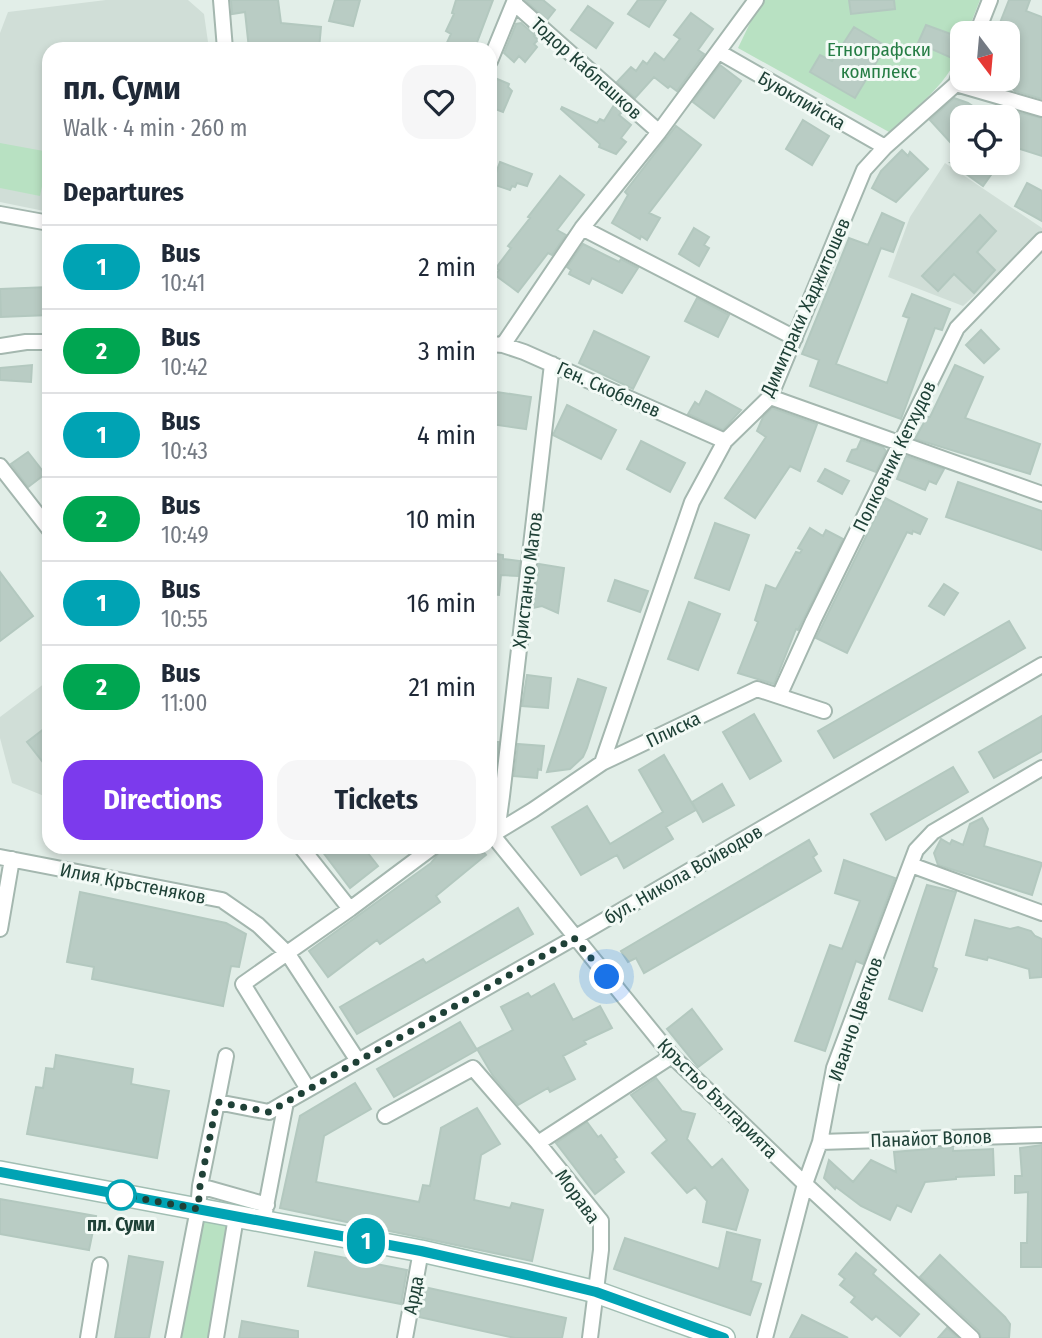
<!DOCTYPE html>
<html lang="en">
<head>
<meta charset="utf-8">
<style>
	body { margin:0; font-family:"Fira Sans Condensed",sans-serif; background:#f6f6f7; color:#1f2937; height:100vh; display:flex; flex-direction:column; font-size:26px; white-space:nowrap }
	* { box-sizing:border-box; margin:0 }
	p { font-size:23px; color:#747a83 }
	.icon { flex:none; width:38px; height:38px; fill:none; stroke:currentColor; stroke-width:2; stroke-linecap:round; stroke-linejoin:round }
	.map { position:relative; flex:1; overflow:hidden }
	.details { position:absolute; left:42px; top:42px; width:455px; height:812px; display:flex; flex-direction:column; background:#fff; border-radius:21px; box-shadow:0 4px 10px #0003 }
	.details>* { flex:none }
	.badge { padding:0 14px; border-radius:23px; font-size:24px; line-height:46px }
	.needle { width:46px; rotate:164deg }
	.fabs { position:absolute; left:950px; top:21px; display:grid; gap:14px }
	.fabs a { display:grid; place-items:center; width:70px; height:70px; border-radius:14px; background:#fff; box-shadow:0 4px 10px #0003; font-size:35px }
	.you { position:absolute; width:35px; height:35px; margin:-18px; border:5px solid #fff; border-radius:50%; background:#1a73e8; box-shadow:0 0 0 10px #1a73e833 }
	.map>.badge { position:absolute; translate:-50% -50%; box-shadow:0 0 0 4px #fff }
	h2 { padding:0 21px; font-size:26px; line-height:63px }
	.round { display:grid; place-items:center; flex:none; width:74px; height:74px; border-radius:21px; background:#f6f6f7 }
	.summary { display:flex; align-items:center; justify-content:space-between; height:119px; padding:0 21px }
	h1 { font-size:33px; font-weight:700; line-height:52px }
	.button { display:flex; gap:14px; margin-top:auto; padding:14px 21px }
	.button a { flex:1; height:80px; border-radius:21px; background:#7c3aed; color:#fff; font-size:28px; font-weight:700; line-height:80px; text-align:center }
	.button a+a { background:#f6f6f7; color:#1f2937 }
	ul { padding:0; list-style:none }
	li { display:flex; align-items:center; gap:21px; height:84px; padding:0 21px; border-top:2px solid #e0e1e3 }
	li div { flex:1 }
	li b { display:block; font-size:26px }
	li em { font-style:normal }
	li .badge { min-width:77px; font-weight:700; text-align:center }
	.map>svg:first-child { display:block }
	.built { fill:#d0ded7 }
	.green { fill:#b8e1c2 }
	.building { fill:#b9ccc4; stroke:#b3c8bf; stroke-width:2 }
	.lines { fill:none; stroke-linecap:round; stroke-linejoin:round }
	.street-casing { stroke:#a4b7af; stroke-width:18 }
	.secondary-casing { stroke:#a1beb3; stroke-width:24 }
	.street { stroke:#fff; stroke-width:14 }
	.secondary { stroke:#fff; stroke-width:21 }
	.line-casing { stroke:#fff; stroke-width:16 }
	.line { stroke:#00a3b4; stroke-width:10 }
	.walk { stroke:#1f4137; stroke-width:7; stroke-dasharray:0 12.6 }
	.stop-dot { fill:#fff; stroke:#00a3b4; stroke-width:3.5 }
	.labels { text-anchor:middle; stroke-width:6; stroke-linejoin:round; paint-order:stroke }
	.park-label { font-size:19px; fill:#257d44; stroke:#f3faf6 }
	.street-label { font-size:19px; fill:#1f4137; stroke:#f3faf6 }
	.stop-label { font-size:19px; font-weight:bold; fill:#1f4137; stroke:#f3faf6 }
</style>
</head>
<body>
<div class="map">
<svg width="1042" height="1338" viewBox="0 0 1042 1338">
	<rect width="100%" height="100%" fill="#e2eee8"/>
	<path class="built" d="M106,0H188L204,14L209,49H49V212L0,202V33L8,12Z
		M945,163L1042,228V233L963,306L888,277L910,217Z
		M49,680V798L12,783L0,738V717Z"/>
	<path class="green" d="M761,0H980L967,33H962C962,76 917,105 889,132L738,48Z
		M0,143L49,152L40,196L0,188Z
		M198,1209L236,1217L216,1338H175Z"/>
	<path class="building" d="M231,0H278L281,23L321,27L319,49H249L245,12L232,14Z
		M335,0H360L353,26L329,21Z
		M456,0H493L476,45L473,44L470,49H444L451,34L446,31L454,14L452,13Z
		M525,0H543L555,10L547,20Z
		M638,0H666L649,27L628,14Z
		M849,0H894L895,9L851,14Z
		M1009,0H1030L1026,11L1042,17V99L1015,91L1008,84V33H996Z
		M588,6L613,23L596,48L571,30Z
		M691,13L713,29L698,50L704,54L677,91L670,86L668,88L654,77L635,98L617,82L631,67L636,71L643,61L647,64L655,53L664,60L680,39L674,35Z
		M521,23L535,35L534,36L538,40L534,44L537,47L525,62L519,56L514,62L504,53L516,24Z
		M926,25L962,38L954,59L918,43Z
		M854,27L886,46L855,98L810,72L820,55L832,61Z
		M720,65L741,81L714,118L693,102Z
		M490,76L509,84L508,87L512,91L503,112L490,107Z
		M954,98L968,103L989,117H962V133L951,143L930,120Z
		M614,105L622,112L619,115L631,125L621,138L626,142L616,154L599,147L600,144L561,109L562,107L597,123L600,119L604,121Z
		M1017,112L1042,118V156L1008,145V115L1015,117Z
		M803,120L829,136L812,165L786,149Z
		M676,126L701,145L649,213L660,218L647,240L641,236L640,239L612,223L628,195L625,192Z
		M902,150L908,156L910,152L928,169L896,202L872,188L881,171Z
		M500,162L532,174L527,186L517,183L515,187L512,186L510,190L492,184Z
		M951,163H980L993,172L983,186Z
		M560,176L584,195L557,230L566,235L552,255L548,253L518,292L495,275L499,270L496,268L511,248L508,246L530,218L528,217Z
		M1027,183L1042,191V221L1015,206Z
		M882,213L904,223L893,252L881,248L836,364L887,383L909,318L903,316L912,294L950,309L942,330L935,328L901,419L810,386L819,360L802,354L849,238L868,245Z
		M980,215L996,231L977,252L995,270L974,293L954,274L938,291L922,276Z
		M694,228L709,237L704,245L709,248L699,266L679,254Z
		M583,244L619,262L621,259L638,268L622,293L592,278L589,284L569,274L571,270L567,267Z
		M49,287V315L1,317L0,289Z
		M697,298L729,315L718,337L685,321Z
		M981,330L999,349L984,363L966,345Z
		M594,331L649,357L633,389L579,363Z
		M32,365L31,382L0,380V368Z
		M955,365L983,377L965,418L1040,444L1030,474L915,439L927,417H930Z
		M490,391L531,397L526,429L490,424Z
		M706,391L741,410L723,430L688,414L695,402L699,405Z
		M567,405L616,430L601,459L553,435Z
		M772,408L817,424L800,471L790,466L755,518L725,498L766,437L757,431L763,417Z
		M861,440L883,447L886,451L876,472L847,461L852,450L857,449Z
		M641,441L685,463L670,492L627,469Z
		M28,452L45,474L28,487L11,464Z
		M906,456L944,469L936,484L929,481L925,490L897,479Z
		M825,469L849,481L842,494L818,481Z
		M958,482L1042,511V550L946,517Z
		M885,498L927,519L920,534L913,531L912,534L907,532L847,653L816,638Z
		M715,523L749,535L729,590L695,578Z
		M810,528L823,536L826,530L843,539L798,630L796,629L774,684L738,673L758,622L755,620L766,585L776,589L796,552L800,553L802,550L798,548Z
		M490,553L503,555V559L520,561L518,576L501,575L499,595L490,594Z
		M539,564L564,568L558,613L542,606L533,608Z
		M0,572L33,616L0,641Z
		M615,580L648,591L640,612L608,601Z
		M944,584L958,593L944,615L929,606Z
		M689,602L720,614L698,670L668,659Z
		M1009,621L1025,648L834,758L818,731Z
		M527,675L551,678L548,708L522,706Z
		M578,679L606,688L587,748L583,757L570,769L547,772Z
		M754,714L781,761L750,779L723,732Z
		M1042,716V751L994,778L979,752Z
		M49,725V770L27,742Z
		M490,742H499L495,774H490Z
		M518,744L544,746L541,770L538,769L537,778L514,776Z
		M664,755L696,810L666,827L673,839L624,868L617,855L581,875L552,827L587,806L610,844L663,812L639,770Z
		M953,767L968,792L886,840L871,814Z
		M722,784L734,805L703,822L692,802Z
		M982,818L988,829L984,846L1042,863L1032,895L938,865L934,853L941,839L950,844L952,840L963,845L970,824Z
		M809,840L817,854L813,857L821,871L644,973L636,958L628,962L621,951Z
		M319,847H363L378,866L350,888Z
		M444,847H479L486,855L436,896L440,902L380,944L377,940L328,977L309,951L431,863Z
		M844,860L895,878L863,964L856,961L825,1051L795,1041L830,945L842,949L860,901L835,893Z
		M927,885L956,892L934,962L933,967L937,969L922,1011L889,999Z
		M80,892L226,923L246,934L239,967L231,966L223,1006L92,979L94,967L67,962Z
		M518,908L533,934L357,1034L340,1007L423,959L426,963Z
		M975,920L1010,929L1018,927L1031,931L1035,936L1042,939V977L1030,978L1029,969L988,957L987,960L966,955Z
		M554,984L573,1020L600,1006L612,1028L584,1041L586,1044L563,1056L575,1079L550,1092L548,1088L518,1105L493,1076L477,1049L513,1030L501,1007L528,993L531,997Z
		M692,1009L722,1049L698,1067L667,1029Z
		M460,1022L477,1050L394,1097L377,1069Z
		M56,1055L133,1069L131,1084L169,1091L157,1158L27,1134L36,1087L43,1088L46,1068L54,1069Z
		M656,1078L682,1111L695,1114L687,1139L712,1168L722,1159L748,1190L736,1230L703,1222L707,1201L695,1187L687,1193L652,1153L667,1140L631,1095Z
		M355,1083L371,1109L324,1136L316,1182L419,1202L423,1185L430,1186L441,1128L477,1108L500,1144L481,1155L474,1200L510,1208L512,1203L543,1210L532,1261L280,1208L300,1116Z
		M587,1122L598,1137L601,1135L617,1157L614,1159L624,1172L595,1194L556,1143Z
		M1042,1145V1267H1021V1243H1027L1028,1192L1015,1193V1176H1022L1020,1148Z
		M953,1147V1151L993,1149L994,1175L956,1177V1179L925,1182L911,1212L897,1205L890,1220L861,1206L836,1187L835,1189L824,1178L829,1160L853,1182L871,1160L896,1172L894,1152Z
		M0,1199L96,1216L89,1250L0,1234Z
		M727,1232L760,1240L751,1281L761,1284L750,1315L614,1269L625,1238L719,1269Z
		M315,1252L407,1270L401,1304L308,1286Z
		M856,1253L876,1270L873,1274L919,1314L900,1336L876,1316L872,1320L851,1302L855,1297L840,1285L845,1279L839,1274Z
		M940,1255L1005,1317L1010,1324L1009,1338H981L979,1331L920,1277Z
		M129,1256L163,1262L149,1338H115Z
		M424,1287L566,1318L562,1338H515L419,1317Z
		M802,1315L848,1338H790Z
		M242,1321L298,1331V1338H239Z
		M947,1328L958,1338H938Z"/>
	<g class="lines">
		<defs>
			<path id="street" d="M221,0L225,49
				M514,3L659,132
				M977,33L990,0
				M719,52L885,147
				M490,61L515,0
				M956,84L1042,109
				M0,214L49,223
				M582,228L795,338
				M490,344L503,345L524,352L725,441
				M503,345L582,228L659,132L756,0
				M0,346L26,342H49
				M770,397L1042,494
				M0,466L49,529
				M779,696L813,621L957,328L1042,240
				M602,763L692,502L725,441L770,397L864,170L885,147L956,84L962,68
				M490,805L502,796L552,364
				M490,832L672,1056L805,1184L972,1338
				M492,835L533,810L602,763L757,689L824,711
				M492,835L499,818L502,796
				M301,847L350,909
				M0,857L222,900L258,925L288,954L358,1061
				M911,865L1042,913
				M0,929L12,859
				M308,1089L243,984L350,909L433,847
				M217,1102L226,1056
				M286,1102L574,938L1042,665
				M385,1116L473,1068L538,1143L672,1056
				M820,1142L1042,1135
				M538,1143L601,1221V1250L590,1338
				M263,1222L286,1102L269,1112L217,1102L200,1186L267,1205
				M88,1338L100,1265
				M173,1338L198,1209L200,1186
				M216,1338L236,1217
				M405,1338L421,1251
				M765,1338L805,1184L820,1142L834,1068L916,850L933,832L1042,768"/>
			<path id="secondary" d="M0,1172L421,1251L527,1275L596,1292L724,1338"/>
		</defs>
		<use href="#street" class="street-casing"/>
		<use href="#secondary" class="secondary-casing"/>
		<use href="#street" class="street"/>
		<use href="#secondary" class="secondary"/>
	</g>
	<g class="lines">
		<defs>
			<path id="line" d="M0,1172L421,1251L527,1275L596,1292L724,1338"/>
		</defs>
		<use href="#line" class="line-casing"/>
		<use href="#line" class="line"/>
		<path class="walk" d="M121,1195L198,1209L200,1186L217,1102L269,1112L574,938L607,977"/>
	</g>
	<circle class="stop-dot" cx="121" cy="1195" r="14"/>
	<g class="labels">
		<g class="park-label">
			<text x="879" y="56">Етнографски<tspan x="879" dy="22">комплекс</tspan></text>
		</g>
		<g class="street-label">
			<text transform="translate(587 68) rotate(42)" y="7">Тодор Каблешков</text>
			<text transform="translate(802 100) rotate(30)" y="7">Буюклийска</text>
			<text transform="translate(805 307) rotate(-66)" y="7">Димитраки Хаджитошев</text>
			<text transform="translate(609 389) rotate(24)" y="7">Ген. Скобелев</text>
			<text transform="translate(894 456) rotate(-64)" y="7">Полковник Кетхудов</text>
			<text transform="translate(527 580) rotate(-83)" y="7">Христанчо Матов</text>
			<text transform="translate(673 729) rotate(-26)" y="7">Плиска</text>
			<text transform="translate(683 874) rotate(-30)" y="7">бул. Никола Войводов</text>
			<text transform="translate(133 883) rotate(11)" y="7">Илия Кръстеняков</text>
			<text transform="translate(855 1019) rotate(-71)" y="7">Иванчо Цветков</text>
			<text transform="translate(718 1098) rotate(45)" y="7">Кръстьо Българията</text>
			<text transform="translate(931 1138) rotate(-2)" y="7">Панайот Волов</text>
			<text transform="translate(578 1196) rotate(54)" y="7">Морава</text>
			<text transform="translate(413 1295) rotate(-79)" y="7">Арда</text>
		</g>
		<g class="stop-label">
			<text x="121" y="1231">пл. Суми</text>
		</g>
	</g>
</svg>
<div class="fabs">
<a><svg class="needle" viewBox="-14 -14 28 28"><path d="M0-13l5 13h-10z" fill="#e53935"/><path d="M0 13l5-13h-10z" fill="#747a83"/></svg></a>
<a><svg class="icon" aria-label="locate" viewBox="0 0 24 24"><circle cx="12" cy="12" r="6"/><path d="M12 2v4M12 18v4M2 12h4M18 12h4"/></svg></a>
</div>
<div class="you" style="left:607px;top:977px"></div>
<b class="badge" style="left:366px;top:1241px;background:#00a3b4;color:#fff">1</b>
<section class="details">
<div class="summary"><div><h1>пл. Суми</h1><p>Walk · 4 min · 260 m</p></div><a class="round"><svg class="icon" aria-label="heart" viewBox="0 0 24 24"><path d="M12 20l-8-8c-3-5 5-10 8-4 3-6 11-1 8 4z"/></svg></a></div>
<h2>Departures</h2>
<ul>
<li><span class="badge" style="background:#00a3b4;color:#fff">1</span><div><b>Bus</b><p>10:41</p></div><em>2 min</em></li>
<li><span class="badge" style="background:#00a651;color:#fff">2</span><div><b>Bus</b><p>10:42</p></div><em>3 min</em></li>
<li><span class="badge" style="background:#00a3b4;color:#fff">1</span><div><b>Bus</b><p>10:43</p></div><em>4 min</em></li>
<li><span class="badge" style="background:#00a651;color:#fff">2</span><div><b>Bus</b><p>10:49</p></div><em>10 min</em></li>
<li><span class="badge" style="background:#00a3b4;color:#fff">1</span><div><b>Bus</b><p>10:55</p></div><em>16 min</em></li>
<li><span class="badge" style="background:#00a651;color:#fff">2</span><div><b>Bus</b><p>11:00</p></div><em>21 min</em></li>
</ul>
<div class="button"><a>Directions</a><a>Tickets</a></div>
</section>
</div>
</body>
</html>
